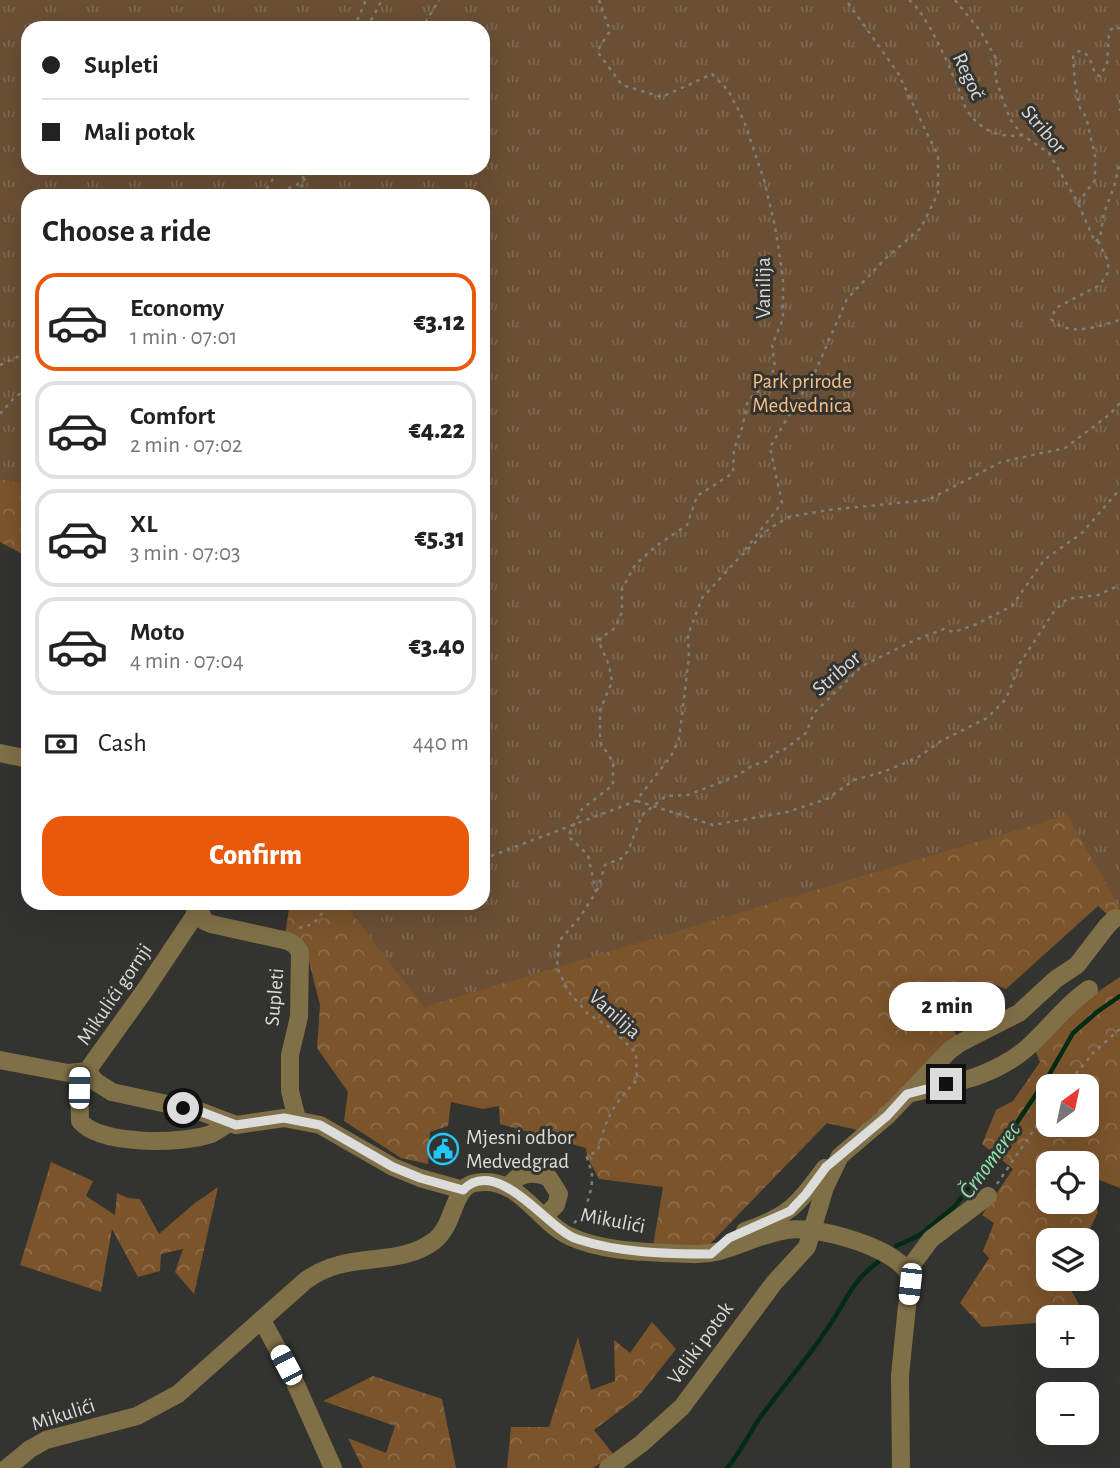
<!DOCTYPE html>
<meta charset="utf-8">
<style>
:root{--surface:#fff;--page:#f2f2f2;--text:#222;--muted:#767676;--line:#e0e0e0;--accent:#ea580c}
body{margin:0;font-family:"Alegreya Sans",sans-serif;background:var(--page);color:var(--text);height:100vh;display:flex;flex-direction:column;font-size:26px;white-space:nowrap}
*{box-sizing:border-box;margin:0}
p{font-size:23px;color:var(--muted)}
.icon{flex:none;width:38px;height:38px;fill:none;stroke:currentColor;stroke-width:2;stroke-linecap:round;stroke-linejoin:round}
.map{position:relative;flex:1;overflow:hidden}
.drawer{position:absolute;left:21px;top:189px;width:469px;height:721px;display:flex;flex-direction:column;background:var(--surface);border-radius:21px;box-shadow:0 7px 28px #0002}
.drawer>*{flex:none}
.banner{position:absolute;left:21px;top:21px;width:469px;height:154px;border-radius:21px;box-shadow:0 7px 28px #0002;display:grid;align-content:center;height:154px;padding:0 21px;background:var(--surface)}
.needle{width:46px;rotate:33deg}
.controls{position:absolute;left:1036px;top:1074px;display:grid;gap:14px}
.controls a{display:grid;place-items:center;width:63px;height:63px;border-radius:14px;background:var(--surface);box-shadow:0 7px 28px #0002;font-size:35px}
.end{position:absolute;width:32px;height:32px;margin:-16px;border:9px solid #dcdcda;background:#111;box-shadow:0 0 0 4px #111}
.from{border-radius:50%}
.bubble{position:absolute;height:49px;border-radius:21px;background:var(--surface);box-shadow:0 7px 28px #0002;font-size:23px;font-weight:800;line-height:49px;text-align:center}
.car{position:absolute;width:21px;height:42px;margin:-21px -10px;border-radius:9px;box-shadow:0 0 5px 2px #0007;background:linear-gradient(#fff 24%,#345 0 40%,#fff 0 76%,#345 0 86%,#fff 0)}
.banner b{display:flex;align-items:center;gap:24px;height:66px;font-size:26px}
.banner b+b{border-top:2px solid var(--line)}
.banner i{width:18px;height:18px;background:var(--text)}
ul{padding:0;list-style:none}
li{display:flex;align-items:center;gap:21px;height:98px;margin:0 14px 10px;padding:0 7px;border:4px solid var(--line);border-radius:21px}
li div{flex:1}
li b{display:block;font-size:26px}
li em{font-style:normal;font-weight:800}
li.on{border-color:var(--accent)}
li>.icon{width:63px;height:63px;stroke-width:1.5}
h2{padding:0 21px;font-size:32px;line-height:84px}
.pay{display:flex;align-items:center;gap:18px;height:77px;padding:0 21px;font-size:26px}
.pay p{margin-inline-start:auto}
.primary-button{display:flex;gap:14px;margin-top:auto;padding:14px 21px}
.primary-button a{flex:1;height:80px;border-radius:21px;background:var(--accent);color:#fff;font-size:28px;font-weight:800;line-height:80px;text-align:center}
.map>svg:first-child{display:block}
.forest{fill:url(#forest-crowns);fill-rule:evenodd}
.park{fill:url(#park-tufts);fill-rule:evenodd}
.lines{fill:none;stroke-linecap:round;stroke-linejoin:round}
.stream{stroke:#002b16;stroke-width:4.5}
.path{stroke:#7d7d7a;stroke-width:2.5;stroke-dasharray:3.5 5;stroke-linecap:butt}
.minor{stroke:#807047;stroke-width:18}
.route{stroke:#dcdcda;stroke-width:9}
.labels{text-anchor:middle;stroke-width:6;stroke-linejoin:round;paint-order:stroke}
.street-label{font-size:21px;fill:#dcdcda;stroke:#333430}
.park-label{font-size:21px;fill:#fdbf82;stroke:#333430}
.poi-label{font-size:21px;fill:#dcdcda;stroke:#333430;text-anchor:start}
.water-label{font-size:23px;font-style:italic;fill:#90e1b0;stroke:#333430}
</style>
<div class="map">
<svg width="1120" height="1468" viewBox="0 0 1120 1468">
<defs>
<pattern id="forest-crowns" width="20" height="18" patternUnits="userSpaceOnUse" patternTransform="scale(1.75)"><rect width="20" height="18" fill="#7b542c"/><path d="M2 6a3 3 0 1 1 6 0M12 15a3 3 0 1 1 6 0" fill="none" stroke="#8d6c4a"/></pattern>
<pattern id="park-tufts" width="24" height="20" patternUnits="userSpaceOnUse" patternTransform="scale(1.75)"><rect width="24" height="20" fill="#6a4f34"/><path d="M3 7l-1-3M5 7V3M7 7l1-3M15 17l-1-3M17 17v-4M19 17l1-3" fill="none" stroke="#7f6851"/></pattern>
</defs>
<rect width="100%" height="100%" fill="#333430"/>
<g class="forest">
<path d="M0,0h1120v926l-22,-20 -92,83 -14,-6 -41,42 7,13 -96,93 -35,-8 -120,124 -54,-1 10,-59 -64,-8 -12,-22 -1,-9 -86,-24 -1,-18 -16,3 -32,-7 -3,24 -18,6 -2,32 -27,-6 -57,-37 4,-29 -31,-44 3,-43 -16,-63 -19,-8 5,-31h193v-707h-455v361l-28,-15zM28,28h455v140h-455z"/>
<path d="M1120,977v211l-33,-13v-11h-39v38h39v-20l11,30 -14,29h-36v38h30l13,8 -20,3 14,25 -17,3h-20v4l-66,5 -22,-24 29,-45 -6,-7 11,-28 -12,-8 31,-46 -31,-25 14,-34 17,-9 27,-39 -5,-12 43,-45zM1048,1087h39v38h-39z"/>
<path d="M51,1162l42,19 -7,15 29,19 2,-22 11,5 12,1 19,35 36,-31 23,-16 -24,107 -19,-22 8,-23 -22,5 -1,17 -22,6 -26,-48 -11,63 -81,-27z"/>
<path d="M652,1322l24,27 -37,47 -45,34 20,25 -21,13h-86l4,-41h38l29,-90 13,53 24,-9 -1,-41 16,13z"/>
<path d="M373,1376l69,23 14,69h-93l-15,-30 38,15 9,-27 -72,-25z"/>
</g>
<path class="park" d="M0,0h1120v908l-53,-93 -643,192 -80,-104h139v-707h-455v289l-28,-6zM28,28h455v140h-455z"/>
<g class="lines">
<g class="stream">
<path d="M896,1246l24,-11 35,-29 61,-82 33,-49 24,-42 24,-21 23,-16"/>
<path d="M727,1468c12,-14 20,-30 30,-46 23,-33 50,-62 72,-96 18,-26 22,-44 49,-64"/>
</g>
<g class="path">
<path d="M909,0c17,12 42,69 50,90 3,6 4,14 8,20 13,21 32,28 55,25"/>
<path d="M955,0l26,32 16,28 -2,17 15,42 12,16 27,18 29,50 17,39 5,-4 4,-25 10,-26 6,-25"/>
<path d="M354,28l12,-28"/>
<path d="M367,28l15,-28"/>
<path d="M419,28l6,-5 14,-23"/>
<path d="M1120,100v11"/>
<path d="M262,196l18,-28"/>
<path d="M284,196l5,-8 12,-5 16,-15"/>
<path d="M300,196l5,-28"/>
<path d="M1078,203l17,-23v-24l-9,-39 -6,-9 -5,-25 -2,-26 6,-6c12,2 12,14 17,24l4,1 7,-12 2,-31 2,-4 9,-1"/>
<path d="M1098,241l9,18 2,12 -9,14 -44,23 -5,11c18,19 47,7 69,1"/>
<path d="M0,365l28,-13"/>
<path d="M0,414l14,-16 14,-10"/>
<path d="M745,550l37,-47 -12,-56 45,-75 32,-73 39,-41 35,-30 17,-35v-37l-40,-83 -52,-73"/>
<path d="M637,801l76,24 74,-13 40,-13 27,-19 29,-8 34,-14 24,-17 46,-23 19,-19 14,-36 35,-53 12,-11 31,-4 22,-10"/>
<path d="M483,859l153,-58 35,-45 8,-17 10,-82 -1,-22 14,-37 34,-37 34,-33 19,-11 39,-7 100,-10 73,-38 64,-14 44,-33 11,-12"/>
<path d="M597,891l8,-26 17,-7 6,-7 14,-36 24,-19 22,-1 49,-19 16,-11 16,-4 5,-9h7l25,-19 8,-20 48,-47 53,-26 29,-11 10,3 23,-8 35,-18 32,-46 38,-27 38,-44"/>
<path d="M352,903l7,3"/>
<path d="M329,907l17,-4"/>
<path d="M299,928l14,-4 18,-21"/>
<path d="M1065,1087l29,-35 26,-23"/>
<path d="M997,1184l51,-75"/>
<path d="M574,1223c12,-10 19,-34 18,-49 -1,-6 -4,-11 -5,-17l11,-7c9,-34 14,-44 39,-70l-1,-27 -25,-25 -23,-14 -20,-23 -11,-24 2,-26 21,-24 16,-25 -8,-37 -20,-19 14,-27 31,-24v-23l-13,-20v-32l12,-28 -3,-17 -11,-25 17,-12 7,-16v-23l13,-24 21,-19 31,-21 10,-29 36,-23 1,-24 8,-21 6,-28 18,-15 9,-18 -3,-22 11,-26v-41l-8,-52 -11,-46 -20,-59 -16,-31 -16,-16 -50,23 -40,-12 -25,-34 13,-20 -11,-31"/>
</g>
<g class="minor">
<path d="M0,753l28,6"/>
<path d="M199,908l5,13 7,3 77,17 7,4 5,7 -1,65 -9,38v36l7,28"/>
<path d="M0,1060l68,13 19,-2 58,-81 48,-72 7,-15"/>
<path d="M87,1071l9,11 16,10 87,19 37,14 48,-7 36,7 73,42 27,11 43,12"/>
<path d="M79,1073l1,48c20,25 102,23 131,13 6,-3 12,-7 18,-11"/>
<path d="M907,1094c43,-10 85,-16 120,-46 22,-19 37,-42 62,-59"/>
<path d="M508,1188c9,-16 26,-17 41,-10l10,16 -3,11 -11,11"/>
<path d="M745,1231c45,-15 53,-27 80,-63"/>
<path d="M908,1270l23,-31 57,-43"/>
<path d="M262,1320l31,58 40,90"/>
<path d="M7,1468l23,-19 16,-9 91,-24 41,-22 127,-113c42,-32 92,-12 129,-40 22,-17 18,-54 41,-58 43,-9 62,38 94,53 36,17 82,16 121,18 38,2 61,-19 97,-24 29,-5 113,18 123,47l-10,98 1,93"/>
<path d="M608,1468l33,-24 41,-37 92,-124 33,-36 18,-60 15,-31 47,-40 62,-65 11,-8 59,-30 37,-34 21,-14 30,-39 8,-8"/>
</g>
</g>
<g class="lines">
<path class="route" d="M183,1108l16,3 37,14 48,-7 36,7 73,42 27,11 43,12c35,-36 85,40 114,49 42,14 91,15 134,15l18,-16 61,-27 16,-17 20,-27 61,-51 20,-22 39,-10"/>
</g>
<defs>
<g id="civic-ring" transform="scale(1.575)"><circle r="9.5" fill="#333430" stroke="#1ec9fd" stroke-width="1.5"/><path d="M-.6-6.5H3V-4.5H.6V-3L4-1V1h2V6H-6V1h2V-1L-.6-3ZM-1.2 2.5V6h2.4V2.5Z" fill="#1ec9fd"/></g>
</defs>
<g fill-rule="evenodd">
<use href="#civic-ring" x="443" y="1149"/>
</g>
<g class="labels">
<g class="street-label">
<text transform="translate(969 76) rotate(65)" y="7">Regoč</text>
<text transform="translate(1044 129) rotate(49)" y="7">Stribor</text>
<text transform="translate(763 288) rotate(-90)" y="7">Vanilija</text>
<text transform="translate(836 673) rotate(-41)" y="7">Stribor</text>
<text transform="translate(114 994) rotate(-56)" y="7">Mikulići gornji</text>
<text transform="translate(274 997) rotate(-85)" y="7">Supleti</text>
<text transform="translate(615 1014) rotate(42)" y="7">Vanilija</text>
<text transform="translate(613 1220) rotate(11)" y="7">Mikulići</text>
<text transform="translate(700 1343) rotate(-54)" y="7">Veliki potok</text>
<text transform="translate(63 1414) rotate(-18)" y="7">Mikulići</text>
</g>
<g class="park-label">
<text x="802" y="388">Park prirode<tspan x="802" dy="24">Medvednica</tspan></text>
</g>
<g class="poi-label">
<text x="466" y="1144">Mjesni odbor<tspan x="466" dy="24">Medvedgrad</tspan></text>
</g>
<g class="water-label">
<text transform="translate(989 1160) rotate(-54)" y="8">Črnomerec</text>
</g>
</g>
</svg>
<div class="controls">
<a><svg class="needle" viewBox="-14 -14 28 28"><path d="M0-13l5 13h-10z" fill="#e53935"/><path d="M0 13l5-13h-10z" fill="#767676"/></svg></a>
<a><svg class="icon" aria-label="locate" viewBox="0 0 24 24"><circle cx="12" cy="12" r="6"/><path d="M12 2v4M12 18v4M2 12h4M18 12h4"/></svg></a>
<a><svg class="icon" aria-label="layers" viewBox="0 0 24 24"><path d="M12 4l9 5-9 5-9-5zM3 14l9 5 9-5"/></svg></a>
<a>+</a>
<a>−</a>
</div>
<i class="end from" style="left:183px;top:1108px"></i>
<i class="end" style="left:946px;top:1084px"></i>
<div class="bubble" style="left:889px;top:982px;width:116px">2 min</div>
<i class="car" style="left:79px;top:1088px;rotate:1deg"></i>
<i class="car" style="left:910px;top:1284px;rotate:186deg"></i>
<i class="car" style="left:286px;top:1365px;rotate:332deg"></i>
<div class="banner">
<b><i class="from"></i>Supleti</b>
<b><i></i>Mali potok</b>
</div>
<section class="drawer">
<h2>Choose a ride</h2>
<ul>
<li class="on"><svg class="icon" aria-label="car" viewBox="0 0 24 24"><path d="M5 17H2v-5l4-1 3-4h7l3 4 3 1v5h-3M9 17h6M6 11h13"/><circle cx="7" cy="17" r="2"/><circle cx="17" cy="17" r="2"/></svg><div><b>Economy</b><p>1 min · 07:01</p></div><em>€3.12</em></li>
<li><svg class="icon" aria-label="car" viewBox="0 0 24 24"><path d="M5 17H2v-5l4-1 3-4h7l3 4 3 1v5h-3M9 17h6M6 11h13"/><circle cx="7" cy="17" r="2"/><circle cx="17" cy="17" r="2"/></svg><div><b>Comfort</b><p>2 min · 07:02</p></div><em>€4.22</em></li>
<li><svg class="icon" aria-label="car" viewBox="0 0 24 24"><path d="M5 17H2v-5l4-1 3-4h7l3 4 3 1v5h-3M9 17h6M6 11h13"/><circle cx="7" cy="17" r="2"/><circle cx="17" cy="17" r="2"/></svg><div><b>XL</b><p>3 min · 07:03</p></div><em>€5.31</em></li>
<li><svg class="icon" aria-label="car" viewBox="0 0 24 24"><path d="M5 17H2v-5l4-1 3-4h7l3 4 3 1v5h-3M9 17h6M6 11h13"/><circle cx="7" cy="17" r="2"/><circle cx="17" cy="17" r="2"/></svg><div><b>Moto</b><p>4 min · 07:04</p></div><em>€3.40</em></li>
</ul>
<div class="pay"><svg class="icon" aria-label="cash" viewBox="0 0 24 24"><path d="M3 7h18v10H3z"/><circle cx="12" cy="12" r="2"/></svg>Cash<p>440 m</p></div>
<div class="primary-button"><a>Confirm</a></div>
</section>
</div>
